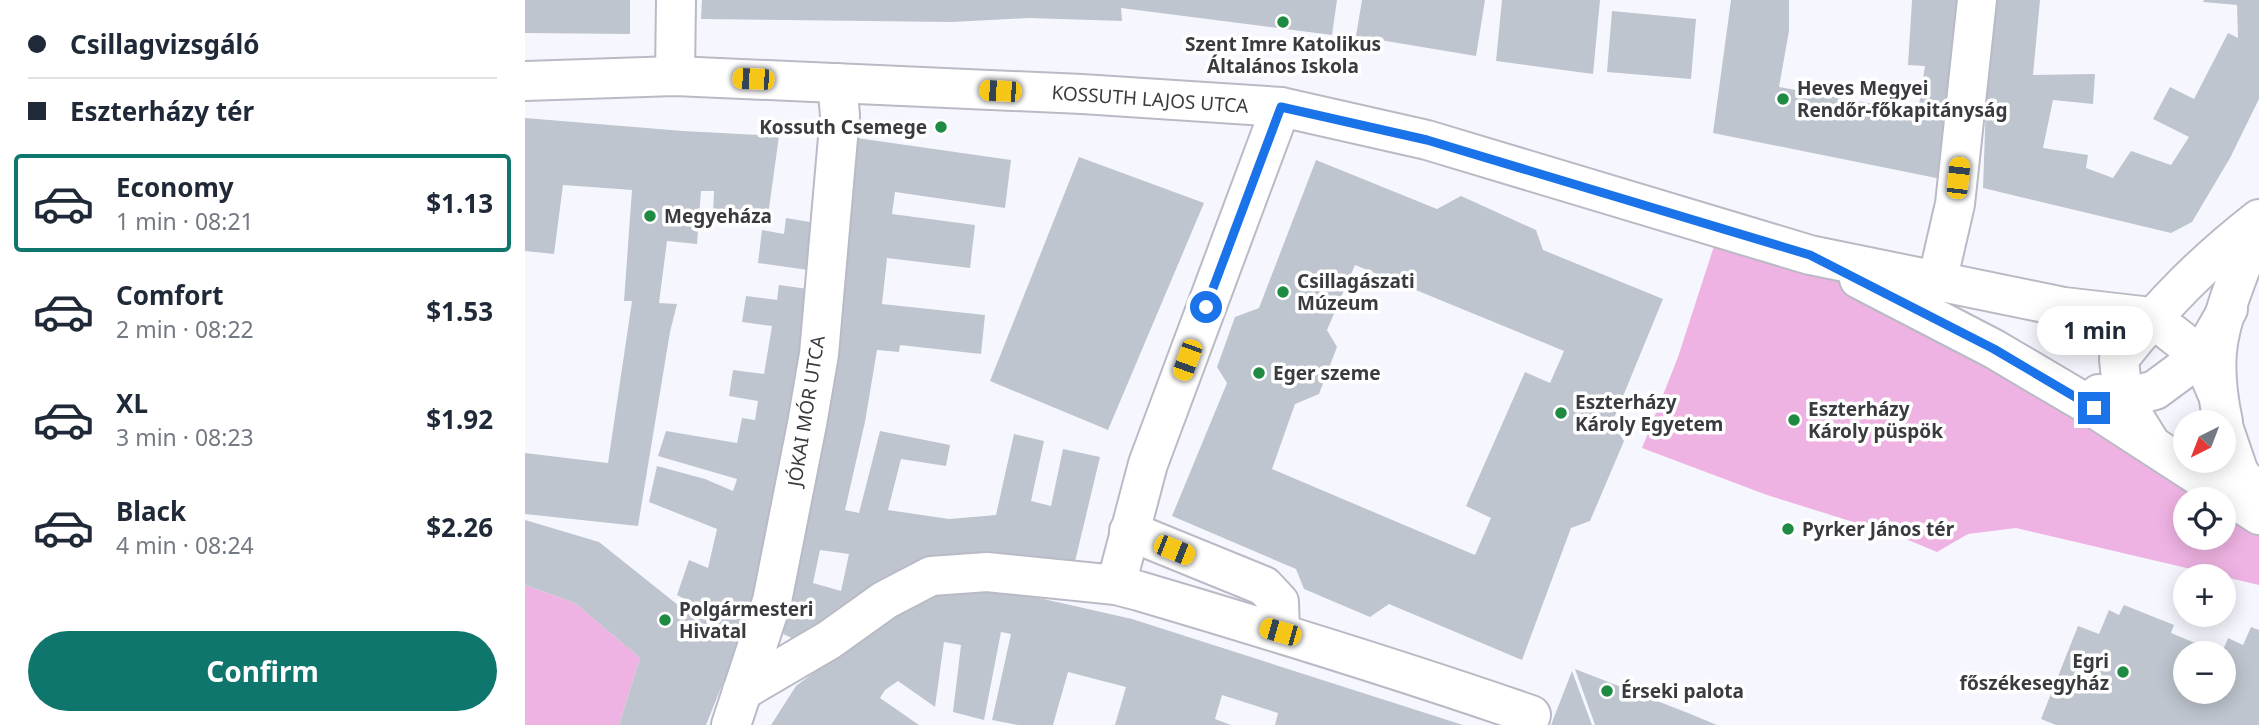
<!DOCTYPE html>
<meta charset="utf-8">
<style>
:root{--surface:#fff;--page:#f6f6f7;--text:#1f2937;--muted:#747a83;--line:#e0e1e3;--accent:#0f766e}
body{margin:0;font-family:"Noto Sans",sans-serif;background:var(--page);color:var(--text);height:100vh;display:flex;flex-direction:column;font-size:26px;white-space:nowrap}
*{box-sizing:border-box;margin:0}
p{font-size:23px;color:var(--muted)}
.icon{flex:none;width:38px;height:38px;fill:none;stroke:currentColor;stroke-width:2;stroke-linecap:round;stroke-linejoin:round}
.map{position:relative;flex:1;overflow:hidden}
.side{display:flex;flex-direction:column;background:var(--surface);width:525px}
.side>*{flex:none}
.guide{display:grid;align-content:center;height:154px;padding:0 28px;background:var(--surface)}
.needle{width:46px;rotate:222deg}
.fabs{position:absolute;left:1648px;top:410px;display:grid;gap:14px}
.fabs a{display:grid;place-items:center;width:63px;height:63px;border-radius:50%;background:var(--surface);box-shadow:0 4px 18px #0003;font-size:35px}
.end{position:absolute;width:32px;height:32px;margin:-16px;border:9px solid #1a73e8;background:#fff;box-shadow:0 0 0 4px #fff}
.from{border-radius:50%}
.bubble{position:absolute;height:49px;border-radius:24px;background:var(--surface);box-shadow:0 4px 18px #0003;font-size:23px;font-weight:700;line-height:49px;text-align:center}
.car{position:absolute;width:21px;height:42px;margin:-21px -10px;border-radius:9px;box-shadow:0 0 5px 2px #0007;background:linear-gradient(#f5c518 24%,#345 0 40%,#f5c518 0 76%,#345 0 86%,#f5c518 0)}
.guide b{display:flex;align-items:center;gap:24px;height:66px;font-size:26px}
.guide b+b{border-top:2px solid var(--line)}
.guide i{width:18px;height:18px;background:var(--text)}
ul{padding:0;list-style:none}
li{display:flex;align-items:center;gap:21px;height:98px;margin:0 14px 10px;padding:0 14px;border:4px solid transparent;border-radius:7px}
li div{flex:1}
li b{display:block;font-size:26px}
li em{font-style:normal;font-weight:700}
li.active{border-color:var(--accent)}
li>.icon{width:63px;height:63px;stroke-width:1.5}
.action{display:flex;gap:14px;margin-top:auto;padding:14px 28px}
.action a{flex:1;height:80px;border-radius:42px;background:var(--accent);color:#fff;font-size:28px;font-weight:700;line-height:80px;text-align:center}
main{display:flex;flex:1;min-height:0}
.map>svg:first-child{display:block}
.green{fill:#efb3e3;fill-rule:evenodd}
.building{fill:#bec5ce;fill-rule:evenodd}
.lines{fill:none;stroke-linecap:round;stroke-linejoin:round}
.minor-casing{stroke:#b9bac5;stroke-width:42}
.minor{stroke:#fff;stroke-width:38}
.route{stroke:#1a73e8;stroke-width:9}
.poi-dot{fill:#1f8b42;stroke:#fff;stroke-width:2.5}
.labels{text-anchor:middle;stroke-width:7;stroke-linejoin:round;paint-order:stroke}
.poi-label{font-size:19px;font-weight:bold;fill:#3a3b3f;stroke:#fff;text-anchor:start}
.street-label{font-size:19px;fill:#3a3b3f;stroke:#fff}
</style>
<main>
<section class="side">
<div class="guide">
<b><i class="from"></i>Csillagvizsgáló</b>
<b><i></i>Eszterházy tér</b>
</div>
<ul>
<li class="active"><svg class="icon" aria-label="car" viewBox="0 0 24 24"><path d="M5 17H2v-5l4-1 3-4h7l3 4 3 1v5h-3M9 17h6M6 11h13"/><circle cx="7" cy="17" r="2"/><circle cx="17" cy="17" r="2"/></svg><div><b>Economy</b><p>1 min · 08:21</p></div><em>$1.13</em></li>
<li><svg class="icon" aria-label="car" viewBox="0 0 24 24"><path d="M5 17H2v-5l4-1 3-4h7l3 4 3 1v5h-3M9 17h6M6 11h13"/><circle cx="7" cy="17" r="2"/><circle cx="17" cy="17" r="2"/></svg><div><b>Comfort</b><p>2 min · 08:22</p></div><em>$1.53</em></li>
<li><svg class="icon" aria-label="car" viewBox="0 0 24 24"><path d="M5 17H2v-5l4-1 3-4h7l3 4 3 1v5h-3M9 17h6M6 11h13"/><circle cx="7" cy="17" r="2"/><circle cx="17" cy="17" r="2"/></svg><div><b>XL</b><p>3 min · 08:23</p></div><em>$1.92</em></li>
<li><svg class="icon" aria-label="car" viewBox="0 0 24 24"><path d="M5 17H2v-5l4-1 3-4h7l3 4 3 1v5h-3M9 17h6M6 11h13"/><circle cx="7" cy="17" r="2"/><circle cx="17" cy="17" r="2"/></svg><div><b>Black</b><p>4 min · 08:24</p></div><em>$2.26</em></li>
</ul>
<div class="action"><a>Confirm</a></div>
</section>
<div class="map">
<svg width="1734" height="725" viewBox="0 0 1734 725">
<rect width="100%" height="100%" fill="#f6f7fe"/>
<g class="green">
<path d="M1190,243l95,12 449,260v70l-243,-57 -48,6 -31,18 -36,-15 -134,-42 -125,-47 36,-91zM1661,499h38v38h-38z"/>
<path d="M0,585l50,18 65,55 -21,67h-94z"/>
</g>
<g class="building">
<path d="M0,0h105v34l-105,-1z"/>
<path d="M177,0h635l-5,35 -211,-27 1,13 -93,-3 -77,4 -251,-3z"/>
<path d="M837,0h123l-9,56 -120,-20z"/>
<path d="M977,0h98l-7,74 -97,-13z"/>
<path d="M1206,0h58v31l-10,56 139,25 7,-46 -17,-1 4,-65h51l-12,181 -238,-48z"/>
<path d="M1469,0h46l-7,75 62,-1 -2,30 -40,-4 -10,48 45,7 -2,13 27,10 18,-27 40,14 18,-28 -36,-18 17,-32 24,12 34,-66 10,5 -1,-33 -34,-3 1,-2h55v99l-29,59 -38,64 -21,11 -188,-45 4,-113z"/>
<path d="M1087,11l84,8 -5,60 -84,-7z"/>
<path d="M0,118l158,13 96,5 -12,87 -54,-8 1,-24h-13l-4,53 -30,-3 -8,62 18,1 -7,28 -32,194 -113,-12v-61l83,10 24,-162h-8l8,-111 -69,-5 -9,69 -29,-3z"/>
<path d="M332,138l154,22 -6,48 -110,-16 -3,22 83,11 -5,43 -83,-10 -5,46 103,11 -4,39 -81,-9 -1,7 -22,-2 -12,72 -20,88 14,3 21,-82 70,14 -4,21 -45,-7 -13,51 61,9 47,-4 18,-81 30,7 -13,60 20,5 12,-57 37,8 -28,117 -86,-14 -183,83 -31,-14zM295,550l29,4 -8,37 -28,-8z"/>
<path d="M554,157l125,46 -96,227 -118,-49z"/>
<path d="M791,160l121,49 24,-13 75,34 7,20 120,49 -51,124 12,18 -34,80 -19,7 -49,132 -133,-56 -19,13 -66,-28 -8,-20 -124,-53 55,-133 -10,-16 18,-50 24,-9zM830,265l209,86 -14,32 -25,-11 -59,134 25,12 -16,37 -203,-86 23,-65 24,-10 18,-47 -10,-17z"/>
<path d="M261,218l36,6 -7,47 -57,-8 4,-33 22,4z"/>
<path d="M254,285l36,5 -23,162 -45,171 -41,102h-87l21,-67 -65,-55 -50,-18v-65l74,22 94,75 3,-12 -19,-10 12,-35 19,8 9,-39 -68,-27 8,-36 48,13 28,12 4,-12 -79,-23 8,-25 71,12 5,-25 13,2 3,-19 -29,-5 4,-26 31,4 8,-48 -30,-4 4,-26 31,4z"/>
<path d="M483,591l124,28 331,106h-188l3,-12 -56,-18 -7,24 16,6h-116l11,-38 -58,-15 -15,53h-35l-26,-5 19,-86 -10,-2 -17,88 -31,-8 8,-67 -17,-3 -9,65 -37,-26 -13,9 -5,8 39,27h-148l25,-39 116,-88 38,-5z"/>
<path d="M1599,605l50,20 -3,8 48,20h-33v38h38v-38h-2l6,-15 15,7 8,-18 8,3v95h-203l-15,-6 37,-93 21,8 10,-24 10,5z"/>
<path d="M1050,669l113,44 29,12h-122z"/>
<path d="M1047,671l20,54h-41z"/>
</g>
<g class="lines">
<g class="minor-casing">
<g id="minor">
<path d="M150,76l1,-76"/>
<path d="M0,81l150,-5 407,18 199,13 146,33 383,115 254,52 87,10 50,39 16,37"/>
<path d="M1334,279l135,70 100,59 165,107"/>
<path d="M1412,282l18,-78 22,-204"/>
<path d="M1574,394l24,5 32,-9 46,-34 27,-47"/>
<path d="M1698,422c-5,-23 -8,-47 -6,-71 4,-40 28,-92 42,-130"/>
<path d="M1699,429l15,44 20,24"/>
<path d="M1624,441l-26,-42 -4,-40c44,-56 84,-96 140,-140"/>
<path d="M604,531l135,55 15,16 1,30"/>
<path d="M591,585l32,-121 133,-357"/>
<path d="M217,691l87,-51 56,-40 46,-24 56,-4 129,13 23,6c132,39 262,79 392,124l-4,10"/>
<path d="M206,725l41,-124 35,-177 12,-70 21,-239 -3,-32"/>
</g>
</g>
<use href="#minor" class="minor"/>
</g>
<g class="lines">
<path class="route" d="M681,307l75,-200 146,33 383,115 184,94 100,59"/>
</g>
<g class="poi-dot">
<circle cx="758" cy="22" r="7"/>
<circle cx="1258" cy="99" r="7"/>
<circle cx="416" cy="127" r="7"/>
<circle cx="125" cy="216" r="7"/>
<circle cx="758" cy="292" r="7"/>
<circle cx="734" cy="373" r="7"/>
<circle cx="1036" cy="413" r="7"/>
<circle cx="1269" cy="420" r="7"/>
<circle cx="1263" cy="529" r="7"/>
<circle cx="140" cy="620" r="7"/>
<circle cx="1598" cy="672" r="7"/>
<circle cx="1082" cy="691" r="7"/>
</g>
<g class="labels">
<g class="poi-label">
<text x="758" y="51" text-anchor="middle">Szent Imre Katolikus<tspan x="758" dy="22">Általános Iskola</tspan></text>
<text x="1272" y="95">Heves Megyei<tspan x="1272" dy="22">Rendőr-főkapitányság</tspan></text>
<text x="402" y="134" text-anchor="end">Kossuth Csemege</text>
<text x="139" y="223">Megyeháza</text>
<text x="772" y="288">Csillagászati<tspan x="772" dy="22">Múzeum</tspan></text>
<text x="748" y="380">Eger szeme</text>
<text x="1050" y="409">Eszterházy<tspan x="1050" dy="22">Károly Egyetem</tspan></text>
<text x="1283" y="416">Eszterházy<tspan x="1283" dy="22">Károly püspök</tspan></text>
<text x="1277" y="536">Pyrker János tér</text>
<text x="154" y="616">Polgármesteri<tspan x="154" dy="22">Hivatal</tspan></text>
<text x="1584" y="668" text-anchor="end">Egri<tspan x="1584" dy="22">főszékesegyház</tspan></text>
<text x="1096" y="698">Érseki palota</text>
</g>
<g class="street-label">
<text transform="translate(625 99) rotate(4)" y="7">KOSSUTH LAJOS UTCA</text>
<text transform="translate(281 411) rotate(-81)" y="7">JÓKAI MÓR UTCA</text>
</g>
</g>
</svg>
<div class="fabs">
<a><svg class="needle" viewBox="-14 -14 28 28"><path d="M0-13l5 13h-10z" fill="#e53935"/><path d="M0 13l5-13h-10z" fill="#747a83"/></svg></a>
<a><svg class="icon" aria-label="locate" viewBox="0 0 24 24"><circle cx="12" cy="12" r="6"/><path d="M12 2v4M12 18v4M2 12h4M18 12h4"/></svg></a>
<a>+</a>
<a>−</a>
</div>
<i class="end from" style="left:681px;top:307px"></i>
<i class="end" style="left:1569px;top:408px"></i>
<div class="bubble" style="left:1512px;top:306px;width:116px">1 min</div>
<i class="car" style="left:228px;top:79px;rotate:272deg"></i>
<i class="car" style="left:475px;top:91px;rotate:273deg"></i>
<i class="car" style="left:1433px;top:178px;rotate:6deg"></i>
<i class="car" style="left:662px;top:360px;rotate:200deg"></i>
<i class="car" style="left:649px;top:550px;rotate:112deg"></i>
<i class="car" style="left:755px;top:632px;rotate:286deg"></i>
</div>
</main>
